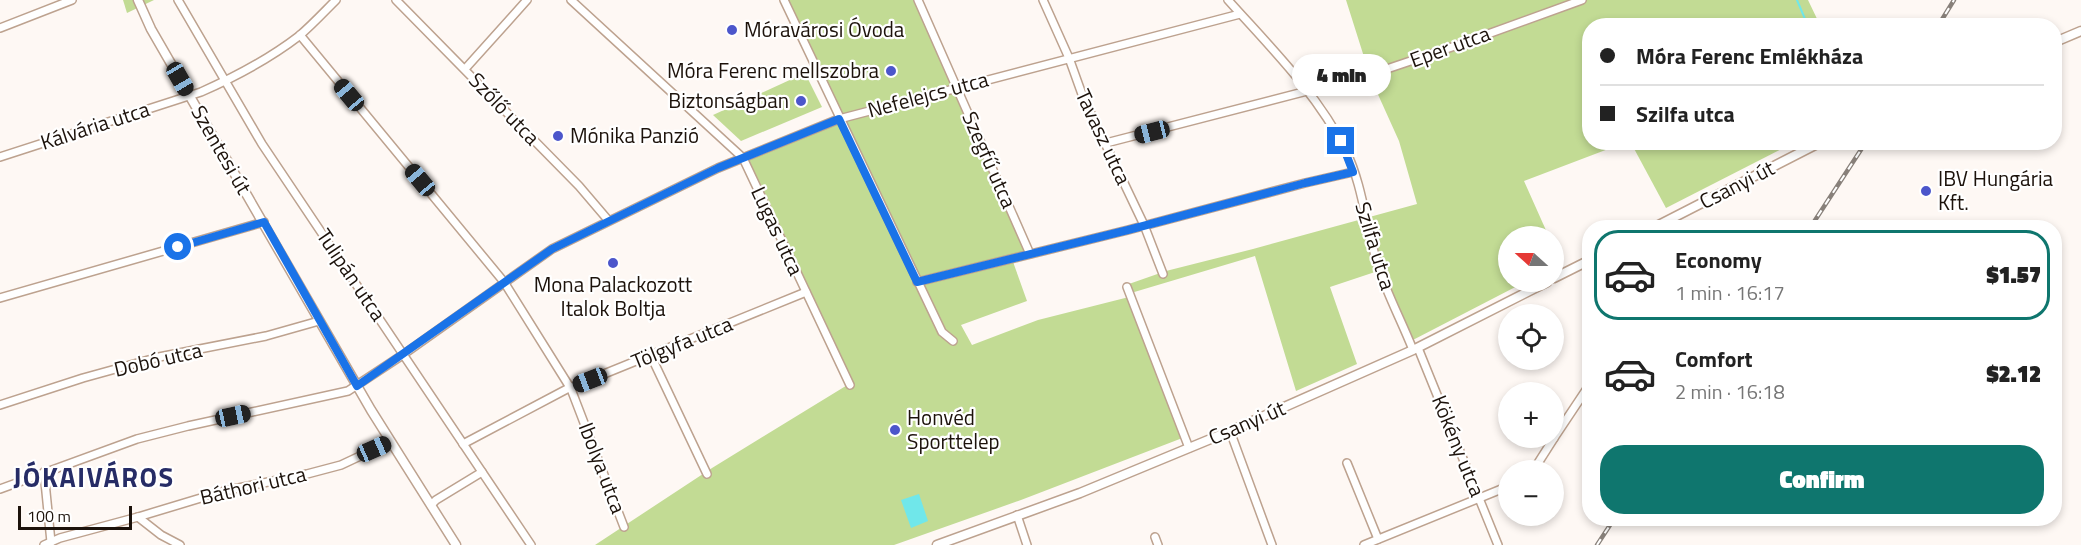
<!DOCTYPE html>
<meta charset="utf-8">
<style>
:root{--surface:#fff;--page:#f2f2f2;--text:#222;--muted:#767676;--line:#e0e0e0;--accent:#0f766e}
body{margin:0;font-family:"Titillium Web",sans-serif;background:var(--page);color:var(--text);height:100vh;display:flex;flex-direction:column;font-size:22px;white-space:nowrap}
*{box-sizing:border-box;margin:0}
p{font-size:20px;color:var(--muted)}
.icon{flex:none;width:33px;height:33px;fill:none;stroke:currentColor;stroke-width:2;stroke-linecap:round;stroke-linejoin:round}
.map{position:relative;flex:1;overflow:hidden}
.drawer{position:absolute;left:1582px;top:220px;width:480px;height:306px;display:flex;flex-direction:column;background:var(--surface);border-radius:24px;box-shadow:0 3px 9px #0003}
.drawer>*{flex:none}
.hud{position:absolute;left:1582px;top:18px;width:480px;height:132px;border-radius:24px;box-shadow:0 3px 9px #0003;display:grid;align-content:center;height:132px;padding:0 18px;background:var(--surface)}
.needle{width:39px;rotate:291deg}
.fabs{position:absolute;left:1498px;top:226px;display:grid;gap:12px}
.fabs a{display:grid;place-items:center;width:66px;height:66px;border-radius:50%;background:var(--surface);box-shadow:0 3px 9px #0003;font-size:30px}
.scale{position:absolute;left:18px;bottom:15px;width:114px;box-sizing:border-box;padding-left:6px;border:3px solid #1c120b;border-top:0;font-size:16px;line-height:21px;white-space:nowrap;color:#1c120b;-webkit-text-stroke:4px #fff;paint-order:stroke}
.end{position:absolute;width:27px;height:27px;margin:-14px;border:8px solid #1a73e8;background:#fff;box-shadow:0 0 0 3px #fff}
.from{border-radius:50%}
.bubble{position:absolute;height:42px;border-radius:21px;background:var(--surface);box-shadow:0 3px 9px #0003;font-size:20px;font-weight:800;line-height:42px;text-align:center}
.car{position:absolute;width:18px;height:36px;margin:-18px -9px;border-radius:8px;box-shadow:0 0 4px 2px #0007;background:linear-gradient(#222 24%,#8ab4d8 0 40%,#222 0 76%,#8ab4d8 0 86%,#222 0)}
.hud b{display:flex;align-items:center;gap:21px;height:57px;font-size:22px}
.hud b+b{border-top:2px solid var(--line)}
.hud i{width:15px;height:15px;background:var(--text)}
ul{padding:10px 0 0;list-style:none}
li{display:flex;align-items:center;gap:18px;height:90px;margin:0 12px 9px;padding:0 6px;border:3px solid transparent;border-radius:24px}
li div{flex:1}
li b{display:block;font-size:22px}
li em{font-style:normal;font-weight:800}
li.active{border-color:var(--accent)}
li>.icon{width:54px;height:54px;stroke-width:1.5}
.cta{display:flex;gap:12px;margin-top:auto;padding:12px 18px}
.cta a{flex:1;height:69px;border-radius:24px;background:var(--accent);color:#fff;font-size:24px;font-weight:800;line-height:69px;text-align:center}
.map>svg:first-child{display:block}
.green{fill:#c2db94}
.water{fill:#70e7ea}
.lines{fill:none;stroke-linecap:round;stroke-linejoin:round}
.stream{stroke:#70e7ea;stroke-width:2}
.minor-casing{stroke:#bda28f;stroke-width:10}
.tertiary-casing{stroke:#bda28f;stroke-width:11}
.minor{stroke:#fff;stroke-width:7}
.tertiary{stroke:#fff;stroke-width:8}
.rail-casing{stroke:#88807a;stroke-width:4.5}
.rail{stroke:#fff;stroke-width:2;stroke-dasharray:7;stroke-linecap:butt}
.route{stroke:#1a73e8;stroke-width:8}
.poi-dot{fill:#4c56cb;stroke:#fff;stroke-width:2}
.labels{text-anchor:middle;stroke-width:4.5;stroke-linejoin:round;paint-order:stroke}
.poi-label{font-size:21px;fill:#1c120b;stroke:#fff;text-anchor:start}
.street-label{font-size:21px;fill:#1c120b;stroke:#fff}
.district-label{font-size:27px;font-weight:bold;letter-spacing:1.5px;fill:#262c66;stroke:#fff}
</style>
<div class="map">
<svg width="2081" height="545" viewBox="0 0 2081 545">
<rect width="100%" height="100%" fill="#fef8f4"/>
<g class="green">
<path d="M123,0h31l-27,13z"/>
<path d="M784,0h133l113,254 -18,5 15,42 -66,24 11,20 66,-25 91,-23 56,140 -164,63 -127,45h-299l117,-77 137,-84 -106,-226 96,-39z"/>
<path d="M1346,0h462l12,25 -230,1v116l34,1 -100,38 25,56h-40v45h16l-116,60 -31,-71 -48,16 27,77 -61,27 -41,-135 -124,37 -5,-8 40,-14 87,-22 164,-45 -18,-63 -28,-62z"/>
<path d="M805,73l17,34 -81,34 -28,-26z"/>
<path d="M1631,143h162l-127,65z"/>
</g>
<path class="water" d="M919,494l9,27 -17,7 -10,-28z"/>
<g class="lines">
<path class="stream" d="M1797,0l11,26"/>
<g class="minor-casing">
<g id="minor">
<path d="M178,0l84,144 269,401"/>
<path d="M396,0l183,186 29,34"/>
<path d="M571,0l172,158 107,227"/>
<path d="M784,0l158,332 11,9"/>
<path d="M918,0l112,254"/>
<path d="M1043,0l26,58 14,39 61,128 19,49"/>
<path d="M1228,0c43,48 89,93 118,151 17,35 20,77 32,115 9,28 24,56 35,84"/>
<path d="M0,28l72,-28"/>
<path d="M300,35l204,247 67,107 53,138"/>
<path d="M465,69l62,-69"/>
<path d="M1106,143l263,-68 83,-28 130,-47"/>
<path d="M0,157l201,-65c34,-15 68,-33 98,-56 13,-11 25,-24 37,-36"/>
<path d="M917,282l211,-52 177,-47 48,-11"/>
<path d="M1127,287l62,161"/>
<path d="M0,298l264,-76"/>
<path d="M1418,348l80,197"/>
<path d="M651,356l56,118"/>
<path d="M0,405l83,-27 76,-21 107,-21 53,-15"/>
<path d="M1230,431l42,114"/>
<path d="M1554,438l36,-54"/>
<path d="M463,444l104,-55 239,-97"/>
<path d="M1347,463l31,76"/>
<path d="M1533,471l21,-33"/>
<path d="M44,472l7,70"/>
<path d="M0,489l137,-50 51,-13 160,-35 56,-37 148,-105 166,-81 121,-49 401,-105"/>
<path d="M431,505l5,-5 46,-28"/>
<path d="M1017,515l10,30"/>
<path d="M138,517l23,18 19,10"/>
<path d="M1155,537l3,8"/>
<path d="M44,545l16,-7 78,-21 86,-26 83,-17 34,-9 49,-23"/>
<path d="M1364,545l145,-59"/>
</g>
</g>
<g class="tertiary-casing">
<g id="tertiary">
<path d="M138,0l13,29 220,381 85,135"/>
<path d="M2055,42l26,-11"/>
<path d="M1653,228l168,-86"/>
<path d="M1554,278l36,-18"/>
<path d="M937,545l143,-52 150,-62 183,-81 134,-68"/>
</g>
</g>
<use href="#minor" class="minor"/>
<use href="#tertiary" class="tertiary"/>
<g class="rail-casing">
<g id="rail">
<path d="M1938,26l16,-26"/>
<path d="M1810,228l56,-86"/>
<path d="M1597,545l17,-26"/>
</g>
</g>
<use href="#rail" class="rail"/>
</g>
<g class="lines">
<path class="route" d="M178,247l86,-25 93,164 195,-137 166,-81 121,-49 78,163 211,-52 177,-47 48,-11 -12,-31"/>
</g>
<g class="poi-dot">
<circle cx="732" cy="30" r="6"/>
<circle cx="891" cy="71" r="6"/>
<circle cx="801" cy="101" r="6"/>
<circle cx="558" cy="136" r="6"/>
<circle cx="1926" cy="191" r="6"/>
<circle cx="613" cy="263" r="6"/>
<circle cx="895" cy="430" r="6"/>
</g>
<g class="labels">
<g class="poi-label">
<text x="744" y="37">Móravárosi Óvoda</text>
<text x="879" y="78" text-anchor="end">Móra Ferenc mellszobra</text>
<text x="789" y="108" text-anchor="end">Biztonságban</text>
<text x="570" y="143">Mónika Panzió</text>
<text x="1938" y="186">IBV Hungária<tspan x="1938" dy="24">Kft.</tspan></text>
<text x="613" y="292" text-anchor="middle">Mona Palackozott<tspan x="613" dy="24">Italok Boltja</tspan></text>
<text x="907" y="425">Honvéd<tspan x="907" dy="24">Sporttelep</tspan></text>
</g>
<g class="street-label">
<text transform="translate(1450 47) rotate(-20)" y="7">Eper utca</text>
<text transform="translate(928 95) rotate(-15)" y="7">Nefelejcs utca</text>
<text transform="translate(504 109) rotate(46)" y="7">Szőlő utca</text>
<text transform="translate(95 126) rotate(-18)" y="7">Kálvária utca</text>
<text transform="translate(1103 137) rotate(65)" y="7">Tavasz utca</text>
<text transform="translate(221 150) rotate(60)" y="7">Szentesi út</text>
<text transform="translate(989 160) rotate(66)" y="7">Szegfű utca</text>
<text transform="translate(1737 185) rotate(-27)" y="7">Csanyi út</text>
<text transform="translate(777 231) rotate(65)" y="7">Lugas utca</text>
<text transform="translate(1375 246) rotate(73)" y="7">Szilfa utca</text>
<text transform="translate(351 275) rotate(56)" y="7">Tulipán utca</text>
<text transform="translate(682 343) rotate(-22)" y="7">Tölgyfa utca</text>
<text transform="translate(158 360) rotate(-13)" y="7">Dobó utca</text>
<text transform="translate(1247 423) rotate(-23)" y="7">Csanyi út</text>
<text transform="translate(1458 446) rotate(68)" y="7">Kökény utca</text>
<text transform="translate(602 468) rotate(69)" y="7">Ibolya utca</text>
<text transform="translate(253 486) rotate(-13)" y="7">Báthori utca</text>
</g>
<g class="district-label">
<text x="94" y="487">JÓKAIVÁROS</text>
</g>
</g>
</svg>
<div class="fabs">
<a><svg class="needle" viewBox="-14 -14 28 28"><path d="M0-13l5 13h-10z" fill="#e53935"/><path d="M0 13l5-13h-10z" fill="#767676"/></svg></a>
<a><svg class="icon" aria-label="locate" viewBox="0 0 24 24"><circle cx="12" cy="12" r="6"/><path d="M12 2v4M12 18v4M2 12h4M18 12h4"/></svg></a>
<a>+</a>
<a>−</a>
</div>
<div class="scale">100 m</div>
<i class="end from" style="left:178px;top:247px"></i>
<i class="end" style="left:1341px;top:141px"></i>
<div class="bubble" style="left:1292px;top:54px;width:99px">4 min</div>
<i class="car" style="left:180px;top:79px;rotate:150deg"></i>
<i class="car" style="left:349px;top:95px;rotate:320deg"></i>
<i class="car" style="left:1152px;top:132px;rotate:256deg"></i>
<i class="car" style="left:420px;top:180px;rotate:320deg"></i>
<i class="car" style="left:590px;top:380px;rotate:249deg"></i>
<i class="car" style="left:233px;top:416px;rotate:78deg"></i>
<i class="car" style="left:374px;top:449px;rotate:66deg"></i>
<div class="hud">
<b><i class="from"></i>Móra Ferenc Emlékháza</b>
<b><i></i>Szilfa utca</b>
</div>
<section class="drawer">
<ul>
<li class="active"><svg class="icon" aria-label="car" viewBox="0 0 24 24"><path d="M5 17H2v-5l4-1 3-4h7l3 4 3 1v5h-3M9 17h6M6 11h13"/><circle cx="7" cy="17" r="2"/><circle cx="17" cy="17" r="2"/></svg><div><b>Economy</b><p>1 min · 16:17</p></div><em>$1.57</em></li>
<li><svg class="icon" aria-label="car" viewBox="0 0 24 24"><path d="M5 17H2v-5l4-1 3-4h7l3 4 3 1v5h-3M9 17h6M6 11h13"/><circle cx="7" cy="17" r="2"/><circle cx="17" cy="17" r="2"/></svg><div><b>Comfort</b><p>2 min · 16:18</p></div><em>$2.12</em></li>
</ul>
<div class="cta"><a>Confirm</a></div>
</section>
</div>
